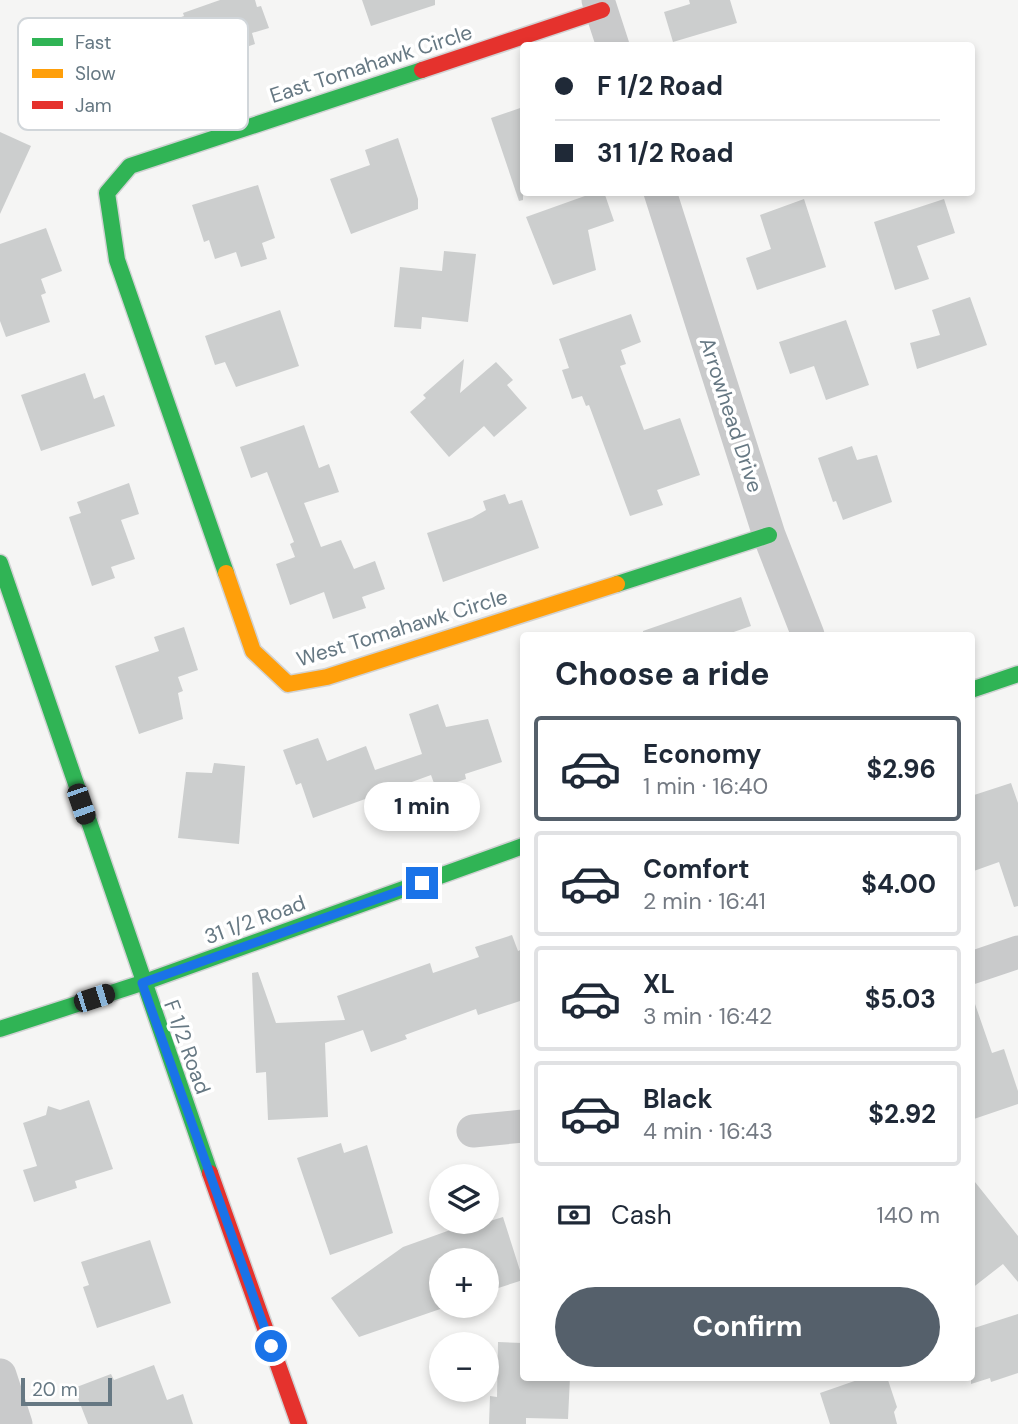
<!DOCTYPE html>
<meta charset="utf-8">
<style>
:root{--surface:#fff;--page:#f2f2f3;--text:#1f2937;--muted:#747a83;--line:#e0e1e3;--accent:#55606b}
body{margin:0;font-family:"DM Sans",sans-serif;background:var(--page);color:var(--text);height:100vh;display:flex;flex-direction:column;font-size:26px;white-space:nowrap}
*{box-sizing:border-box;margin:0}
p{font-size:23px;color:var(--muted)}
.icon{flex:none;width:38px;height:38px;fill:none;stroke:currentColor;stroke-width:2;stroke-linecap:round;stroke-linejoin:round}
.map{position:relative;flex:1;overflow:hidden}
.details{position:absolute;left:520px;top:632px;width:455px;height:749px;display:flex;flex-direction:column;background:var(--surface);border-radius:7px;box-shadow:0 4px 10px #0003}
.details>*{flex:none}
.top-card{position:absolute;left:520px;top:42px;width:455px;height:154px;border-radius:7px;box-shadow:0 4px 10px #0003;display:grid;align-content:center;height:154px;padding:0 35px;background:var(--surface)}
.tools{position:absolute;left:429px;top:1164px;display:grid;gap:14px}
.tools a{display:grid;place-items:center;width:70px;height:70px;border-radius:50%;background:var(--surface);box-shadow:0 4px 10px #0003;font-size:35px}
.scale{position:absolute;left:21px;bottom:18px;width:91px;box-sizing:border-box;padding-left:7px;border:4px solid #667883;border-top:0;font-size:19px;line-height:24px;white-space:nowrap;color:#667883;-webkit-text-stroke:5px #fff;paint-order:stroke}
.end{position:absolute;width:32px;height:32px;margin:-16px;border:9px solid #1a73e8;background:#fff;box-shadow:0 0 0 4px #fff}
.from{border-radius:50%}
.bubble{position:absolute;height:49px;border-radius:24px;background:var(--surface);box-shadow:0 4px 10px #0003;font-size:23px;font-weight:700;line-height:49px;text-align:center}
.car{position:absolute;width:21px;height:42px;margin:-21px -10px;border-radius:9px;box-shadow:0 0 5px 2px #0007;background:linear-gradient(#222 24%,#8ab4d8 0 40%,#222 0 76%,#8ab4d8 0 86%,#222 0)}
.top-card b{display:flex;align-items:center;gap:24px;height:66px;font-size:26px}
.top-card b+b{border-top:2px solid var(--line)}
.top-card i{width:18px;height:18px;background:var(--text)}
ul{padding:0;list-style:none}
li{display:flex;align-items:center;gap:21px;height:105px;margin:0 14px 10px;padding:0 21px;border:4px solid var(--line);border-radius:7px}
li div{flex:1}
li b{display:block;font-size:26px}
li em{font-style:normal;font-weight:700}
li.on{border-color:var(--accent)}
li>.icon{width:63px;height:63px;stroke-width:1.5}
h2{padding:0 35px;font-size:32px;line-height:84px}
.pay{display:flex;align-items:center;gap:18px;height:77px;padding:0 35px;font-size:26px}
.pay p{margin-inline-start:auto}
.primary-button{display:flex;gap:14px;margin-top:auto;padding:14px 35px}
.primary-button a{flex:1;height:80px;border-radius:42px;background:var(--accent);color:#fff;font-size:28px;font-weight:700;line-height:80px;text-align:center}
.map>svg:first-child{display:block}
.building{fill:#cccece}
.lines{fill:none;stroke-linecap:round;stroke-linejoin:round}
.fast-casing{stroke:#d1d2d3;stroke-width:19}
.slow-casing{stroke:#d1d2d3;stroke-width:19}
.jam-casing{stroke:#d1d2d3;stroke-width:19}
.street{stroke:#c9cacb;stroke-width:33}
.fast{stroke:#30b455;stroke-width:16}
.slow{stroke:#ff9f0a;stroke-width:16}
.jam{stroke:#e5322d;stroke-width:16}
.route{stroke:#1a73e8;stroke-width:9}
.labels{text-anchor:middle;stroke-width:7;stroke-linejoin:round;paint-order:stroke}
.street-label{font-size:21px;fill:#667883;stroke:#fff}
.key{fill:#fff;stroke:#d1d6da;stroke-width:2}
.key-label{font-size:19px;fill:#667883}
</style>
<div class="map">
<svg width="1018" height="1424" viewBox="0 0 1018 1424">
<rect width="100%" height="100%" fill="#f5f5f4"/>
<g class="building">
<path d="M220,0h35l2,7 4,-1 8,22 -17,5 3,11 -23,8 -10,23 -30,10 -2,-6 -44,15 1,4 -40,14 3,6 -35,13 -22,-62 31,-11 2,5 88,-29 -4,-13 14,-5 -1,-3z"/>
<path d="M362,0h73v5l-64,21z"/>
<path d="M689,0h41l7,23 -64,19 -9,-30 26,-8z"/>
<path d="M523,107v93l-4,1 -28,-83z"/>
<path d="M0,132l31,14 -31,68z"/>
<path d="M398,138l20,61v10l-67,25 -21,-55 40,-14 -5,-15z"/>
<path d="M258,185l17,53 -13,5 5,16 -26,8 -5,-15 -21,7 -6,-19 -5,2 -12,-37z"/>
<path d="M596,192h8l10,29 -26,9 8,40 -43,15 -27,-68z"/>
<path d="M804,199l22,68 -69,23 -11,-32 25,-9 -11,-34z"/>
<path d="M944,199l11,34 -38,13 12,33 -34,11 -21,-68z"/>
<path d="M46,228l16,43 -21,8 5,14 -5,2 9,27 -44,15 -6,-16v-77z"/>
<path d="M444,251l32,3 -8,68 -46,-5 -1,12 -27,-2 6,-60 42,4z"/>
<path d="M970,297l17,48 -70,24 -7,-26 30,-8 -8,-25z"/>
<path d="M280,310l19,56 -63,21 -11,-25 -10,3 -10,-29z"/>
<path d="M631,314l10,28 -20,8 5,14 -6,2 24,64 36,-12 20,57 -43,15 6,15 -33,11 -41,-111 -3,1 -4,-10 -10,3 -10,-29 7,-2 -10,-29z"/>
<path d="M846,320l23,65 -43,15 -12,-34 -24,8 -11,-32z"/>
<path d="M464,359l-4,34 36,-31 17,18 -6,5 20,23 -33,29 -10,-11 -35,31 -39,-45 16,-14 -3,-3z"/>
<path d="M85,373l9,26 10,-4 11,31 -74,25 -20,-56z"/>
<path d="M304,425l15,43 10,-4 10,28 -35,11 17,44 20,-7 13,29 21,-8 10,28 -23,8 4,11 -33,11 -9,-27 -34,13 -14,-41 19,-7 -5,-13 4,-2 -27,-70 -16,6 -11,-31z"/>
<path d="M852,446l5,14 20,-5 15,47 -49,18 -7,-19 -3,1 -15,-44z"/>
<path d="M129,483l10,31 -18,6 14,39 -24,8 4,11 -23,8 -23,-69 12,-4 -4,-11z"/>
<path d="M505,494l4,10 13,-4 17,48 -96,34 -16,-49 45,-15 14,-8 -3,-9z"/>
<path d="M741,597l10,29 -26,9h-82v-4z"/>
<path d="M184,627l14,43 -20,7 5,14 -5,2 5,26 -44,15 -24,-68 44,-15 -5,-14z"/>
<path d="M438,704l8,23 42,-8 14,43 -37,12 1,5 -30,10 -5,-14 -118,43 -12,-35 -5,2 -13,-35 35,-12 9,23 39,-15 9,24 47,-16 -13,-40z"/>
<path d="M214,763l31,3 -6,78 -61,-6 8,-66 26,1z"/>
<path d="M1011,783l7,20v103l-4,1 -15,-45 -28,10v-76z"/>
<path d="M512,935l6,16 5,-2v51l-45,15 -2,-6 -71,26 2,4 -36,13 -8,-22 -38,13 3,74 -60,3 -2,-48 -10,1 -4,-100 6,-1 18,51 69,-3 -8,-24 93,-33 3,10 46,-16 -4,-10z"/>
<path d="M975,1004l17,49 12,-4 14,42v13l-47,16v-115z"/>
<path d="M89,1100l24,69 -38,12 2,7 -43,14 -11,-32 14,-4 -14,-43 23,-8 2,-9 12,4z"/>
<path d="M341,1143l3,10 23,-8 26,88 -63,22 -33,-97z"/>
<path d="M971,1177l47,59v46l-15,-18 -32,25z"/>
<path d="M503,1217l20,63 -37,12v-32h-45v46h8l-90,31 -28,-39 72,-51 50,-18 1,3z"/>
<path d="M150,1240l21,63 -74,25 -14,-41 6,-2 -8,-23z"/>
<path d="M1018,1314v59l-27,9 -1,-4 -19,6v-55z"/>
<path d="M498,1342l25,1v34h47l-2,42 -42,-1v6h-37l1,-28 7,1z"/>
<path d="M154,1365l13,35 16,-6 10,30h-105l-14,-36 37,-14 3,6z"/>
<path d="M866,1377h21l10,30 -3,5 3,12h-67l-10,-31z"/>
</g>
<g class="lines">
<g class="fast-casing">
<g id="fast">
<path d="M0,563l210,610"/>
<path d="M226,573l-109,-313 -10,-67 23,-27 292,-96"/>
<path d="M617,584l152,-49"/>
<path d="M971,690l47,-16"/>
<path d="M0,1029l142,-46 381,-137"/>
</g>
</g>
<g class="slow-casing">
<path id="slow" d="M226,573l27,78 35,33 39,-7 290,-93"/>
</g>
<g class="jam-casing">
<g id="jam">
<path d="M422,70l180,-60"/>
<path d="M210,1173l89,251"/>
</g>
</g>
<g class="street">
<path d="M598,0l15,46"/>
<path d="M660,192l109,343 39,100"/>
<path d="M971,968l47,-16"/>
<path d="M473,1131l50,-5"/>
<path d="M0,1375l16,49"/>
</g>
<use href="#fast" class="fast"/>
<use href="#slow" class="slow"/>
<use href="#jam" class="jam"/>
</g>
<g class="lines">
<path class="route" d="M271,1346l-129,-363 280,-100"/>
</g>
<g class="labels">
<g class="street-label">
<text transform="translate(371 64) rotate(-18)" y="7">East Tomahawk Circle</text>
<text transform="translate(731 415) rotate(72)" y="7">Arrowhead Drive</text>
<text transform="translate(402 628) rotate(-17)" y="7">West Tomahawk Circle</text>
<text transform="translate(255 920) rotate(-20)" y="7">31 1/2 Road</text>
<text transform="translate(187 1047) rotate(70)" y="7">F 1/2 Road</text>
</g>
</g>
<rect x="18" y="18" width="230" height="112" rx="10" class="key"/>
<rect x="32" y="38" width="31" height="8" fill="#30b455"/>
<rect x="32" y="69" width="31" height="9" fill="#ff9f0a"/>
<rect x="32" y="101" width="31" height="8" fill="#e5322d"/>
<g class="key-label">
<text x="75" y="49">Fast</text>
<text x="75" y="80">Slow</text>
<text x="75" y="112">Jam</text>
</g>
</svg>
<div class="tools">
<a><svg class="icon" aria-label="layers" viewBox="0 0 24 24"><path d="M12 4l9 5-9 5-9-5zM3 14l9 5 9-5"/></svg></a>
<a>+</a>
<a>−</a>
</div>
<div class="scale">20 m</div>
<i class="end from" style="left:271px;top:1346px"></i>
<i class="end" style="left:422px;top:883px"></i>
<div class="bubble" style="left:364px;top:782px;width:116px">1 min</div>
<i class="car" style="left:81px;top:804px;rotate:161deg"></i>
<i class="car" style="left:94px;top:998px;rotate:72deg"></i>
<div class="top-card">
<b><i class="from"></i>F 1/2 Road</b>
<b><i></i>31 1/2 Road</b>
</div>
<section class="details">
<h2>Choose a ride</h2>
<ul>
<li class="on"><svg class="icon" aria-label="car" viewBox="0 0 24 24"><path d="M5 17H2v-5l4-1 3-4h7l3 4 3 1v5h-3M9 17h6M6 11h13"/><circle cx="7" cy="17" r="2"/><circle cx="17" cy="17" r="2"/></svg><div><b>Economy</b><p>1 min · 16:40</p></div><em>$2.96</em></li>
<li><svg class="icon" aria-label="car" viewBox="0 0 24 24"><path d="M5 17H2v-5l4-1 3-4h7l3 4 3 1v5h-3M9 17h6M6 11h13"/><circle cx="7" cy="17" r="2"/><circle cx="17" cy="17" r="2"/></svg><div><b>Comfort</b><p>2 min · 16:41</p></div><em>$4.00</em></li>
<li><svg class="icon" aria-label="car" viewBox="0 0 24 24"><path d="M5 17H2v-5l4-1 3-4h7l3 4 3 1v5h-3M9 17h6M6 11h13"/><circle cx="7" cy="17" r="2"/><circle cx="17" cy="17" r="2"/></svg><div><b>XL</b><p>3 min · 16:42</p></div><em>$5.03</em></li>
<li><svg class="icon" aria-label="car" viewBox="0 0 24 24"><path d="M5 17H2v-5l4-1 3-4h7l3 4 3 1v5h-3M9 17h6M6 11h13"/><circle cx="7" cy="17" r="2"/><circle cx="17" cy="17" r="2"/></svg><div><b>Black</b><p>4 min · 16:43</p></div><em>$2.92</em></li>
</ul>
<div class="pay"><svg class="icon" aria-label="cash" viewBox="0 0 24 24"><path d="M3 7h18v10H3z"/><circle cx="12" cy="12" r="2"/></svg>Cash<p>140 m</p></div>
<div class="primary-button"><a>Confirm</a></div>
</section>
</div>
